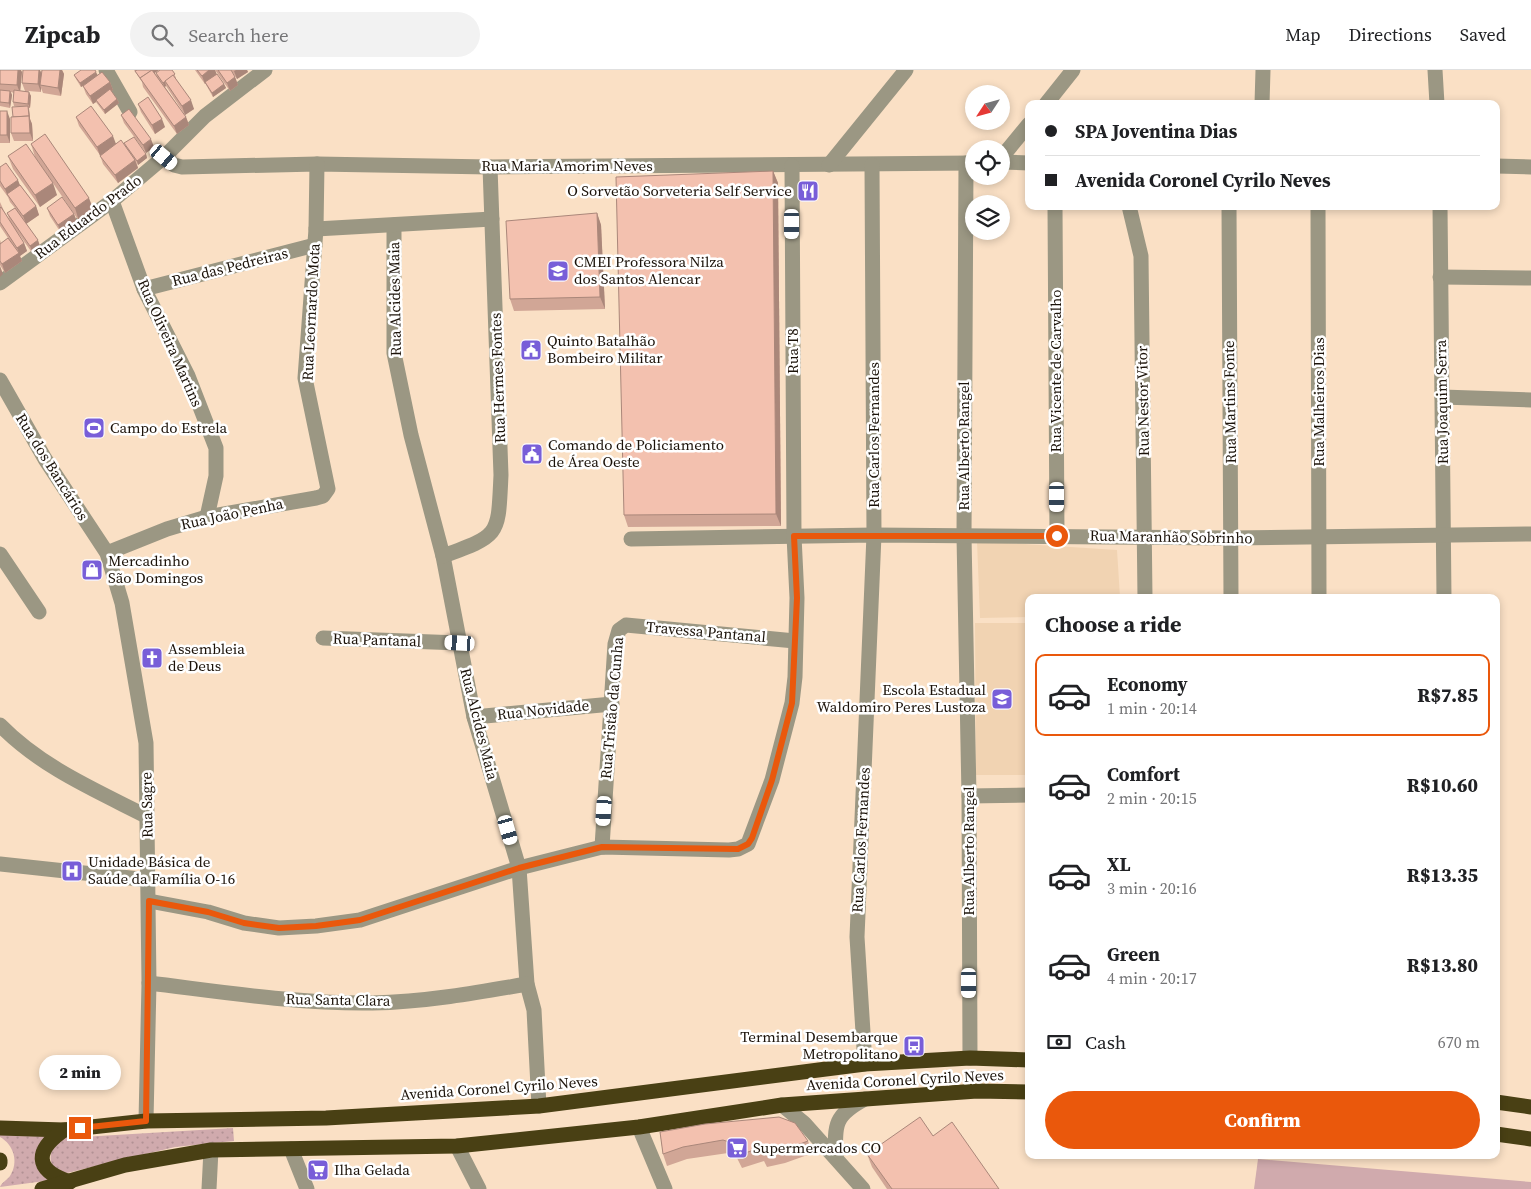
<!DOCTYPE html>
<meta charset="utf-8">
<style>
:root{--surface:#fff;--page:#f2f2f2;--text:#202124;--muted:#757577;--line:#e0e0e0;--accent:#ea580c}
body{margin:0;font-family:"Source Serif 4",serif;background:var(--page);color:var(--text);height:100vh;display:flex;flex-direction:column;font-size:19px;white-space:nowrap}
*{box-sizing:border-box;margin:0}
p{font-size:16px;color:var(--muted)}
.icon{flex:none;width:28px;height:28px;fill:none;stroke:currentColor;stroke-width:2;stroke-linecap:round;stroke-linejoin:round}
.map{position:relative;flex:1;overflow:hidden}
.side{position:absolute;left:1025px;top:524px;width:475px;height:565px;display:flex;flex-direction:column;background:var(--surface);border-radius:10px;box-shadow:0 2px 8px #0003}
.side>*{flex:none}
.top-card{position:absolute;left:1025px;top:30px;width:475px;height:110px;border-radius:10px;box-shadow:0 2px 8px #0003;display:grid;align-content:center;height:110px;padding:0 20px;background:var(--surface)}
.needle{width:32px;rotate:234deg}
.controls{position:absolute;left:965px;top:15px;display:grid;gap:10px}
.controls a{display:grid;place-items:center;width:45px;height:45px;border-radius:50%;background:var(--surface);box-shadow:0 2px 8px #0003;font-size:25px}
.end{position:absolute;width:22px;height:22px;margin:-11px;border:6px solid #ea580c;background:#fff;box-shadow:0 0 0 2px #fff}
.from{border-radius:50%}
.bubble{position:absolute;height:35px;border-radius:18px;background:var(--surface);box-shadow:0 2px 8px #0003;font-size:16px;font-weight:800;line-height:35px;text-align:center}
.car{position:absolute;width:15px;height:30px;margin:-15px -8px;border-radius:6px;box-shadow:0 0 4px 1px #0007;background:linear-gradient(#fff 24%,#345 0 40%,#fff 0 76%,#345 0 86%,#fff 0)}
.top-card b{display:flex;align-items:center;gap:18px;height:48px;font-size:19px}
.top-card b+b{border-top:1px solid var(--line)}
.top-card i{width:12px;height:12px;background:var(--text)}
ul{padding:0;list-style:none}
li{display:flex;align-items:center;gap:15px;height:82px;margin:0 10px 8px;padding:0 10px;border:2px solid transparent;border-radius:10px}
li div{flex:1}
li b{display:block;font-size:19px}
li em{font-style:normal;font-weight:800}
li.on{border-color:var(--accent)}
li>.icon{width:45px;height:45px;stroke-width:1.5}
h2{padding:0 20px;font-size:22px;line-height:60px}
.pay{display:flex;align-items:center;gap:12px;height:55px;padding:0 20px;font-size:19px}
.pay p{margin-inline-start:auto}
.primary-button{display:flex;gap:10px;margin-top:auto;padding:10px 20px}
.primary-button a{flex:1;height:58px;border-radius:30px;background:var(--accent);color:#fff;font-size:20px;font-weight:800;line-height:58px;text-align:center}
header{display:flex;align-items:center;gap:30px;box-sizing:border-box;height:70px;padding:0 25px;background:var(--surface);border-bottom:1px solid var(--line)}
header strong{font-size:24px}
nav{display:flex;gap:28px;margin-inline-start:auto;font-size:18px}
.search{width:350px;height:45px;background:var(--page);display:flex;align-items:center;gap:12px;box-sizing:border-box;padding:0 18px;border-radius:28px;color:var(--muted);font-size:19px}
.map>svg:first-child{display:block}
.built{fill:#f1d3b2}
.grass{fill:url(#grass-dots)}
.park{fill:#d0aaad}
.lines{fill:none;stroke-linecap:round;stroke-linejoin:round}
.minor{stroke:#9b9783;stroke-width:15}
.highway{stroke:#494014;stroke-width:15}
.wall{fill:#d1a696}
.shaded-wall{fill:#aa877a}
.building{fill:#f3c1af;stroke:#aa877a}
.route{stroke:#ea580c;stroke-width:6}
.labels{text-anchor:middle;stroke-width:5;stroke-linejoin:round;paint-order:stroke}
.street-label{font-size:15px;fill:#1b1209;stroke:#fff}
.poi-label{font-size:15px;fill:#1b1209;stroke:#fff;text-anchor:start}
</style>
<header>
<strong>Zipcab</strong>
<div class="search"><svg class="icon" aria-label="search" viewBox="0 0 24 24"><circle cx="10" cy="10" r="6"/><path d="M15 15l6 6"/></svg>Search here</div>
<nav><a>Map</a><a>Directions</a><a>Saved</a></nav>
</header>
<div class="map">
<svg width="1531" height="1119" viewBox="0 0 1531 1119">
<defs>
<pattern id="grass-dots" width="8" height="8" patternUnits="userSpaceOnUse" patternTransform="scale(1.25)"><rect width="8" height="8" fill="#d0aaad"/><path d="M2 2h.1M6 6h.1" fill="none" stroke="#b29194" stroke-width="1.8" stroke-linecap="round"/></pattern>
</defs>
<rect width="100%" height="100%" fill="#fae0c5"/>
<g class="built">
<path d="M977,471l140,9 3,47 -91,1v19l-49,1z"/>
<path d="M975,553h54v152h-53z"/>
</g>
<g class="grass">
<path d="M233,1058l1,13 -59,6 -108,26c-17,-3 -19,-12 -14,-28l12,-7z"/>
<path d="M0,1064h54l-8,4 6,42 -52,7c2,-5 7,-7 10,-11 9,-14 4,-31 -10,-39z"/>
</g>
<path class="park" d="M1258,1089l273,23v7h-277z"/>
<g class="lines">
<g class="minor">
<path d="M106,0l24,42"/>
<path d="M1435,0l2,34"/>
<path d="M1046,34l27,-34"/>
<path d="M1262,34l1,-34"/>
<path d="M164,87l10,8 8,2 135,-3 173,3 484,-4"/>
<path d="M1001,88l28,-34"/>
<path d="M1001,92l28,1"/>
<path d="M966,93l-2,373 5,260 1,262"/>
<path d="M829,95l77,-95"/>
<path d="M1496,96l35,1"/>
<path d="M112,131l32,88 44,87 28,72v28l-9,41"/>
<path d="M1055,136l2,330"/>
<path d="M1129,136l12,50 4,342"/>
<path d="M1229,136l2,392"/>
<path d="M1318,136l1,392"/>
<path d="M1440,136l4,392"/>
<path d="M394,155v128l17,82 32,121 31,161 45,151 8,116 7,26 5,96"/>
<path d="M316,159l176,-10"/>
<path d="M1440,207l91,1"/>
<path d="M0,213l112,-82 52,-44 41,-41 60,-46"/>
<path d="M144,219l171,-44"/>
<path d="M0,310l45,79 62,94 15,50 24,140 3,240 -3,138"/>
<path d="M1442,327l89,3"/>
<path d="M631,469l243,-4 358,3 299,-4"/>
<path d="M107,483l60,-24 40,-12 109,-19 7,-2 5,-7 -23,-111 11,-149 1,-65"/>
<path d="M0,484l39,58"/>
<path d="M443,486c58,-21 55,-20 58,-81l-11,-308"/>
<path d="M323,568l137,5"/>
<path d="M474,647l138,-13"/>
<path d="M0,655c41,42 95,65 146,91"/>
<path d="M969,726l60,-1"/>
<path d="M602,777l13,-203 4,-14 7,-5 169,16"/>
<path d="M0,794l149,16"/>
<path d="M149,831l59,11 36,11 35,5 37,-2 44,-6 159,-52 83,-21 127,3 9,-1 10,-5 24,-64 20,-77 3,-26 2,-79 -3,-62 -2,-370"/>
<path d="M149,913c74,9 149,21 223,20 52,-1 104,-10 155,-19"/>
<path d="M865,994l-8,-127 17,-402 -2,-370"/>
<path d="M782,1035l22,18 59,66"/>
<path d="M639,1057l26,62"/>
<path d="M457,1076l22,43"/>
<path d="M291,1079l16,40"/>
<path d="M836,1087c-2,-33 -1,-42 29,-58"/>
<path d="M209,1119l2,-39"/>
</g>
<g class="highway">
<path d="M1496,1032l35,5"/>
<path d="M0,1058l64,2 82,-9 180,-3 213,-12 326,-42 105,-6 59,2"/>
<path d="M64,1060c-29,20 -31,40 6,52"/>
<path d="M1496,1064l35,5"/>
<path d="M0,1090v3"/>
<path d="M42,1119l83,-24 86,-15 246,-4 182,-19 143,-22 195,-14 52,1"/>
</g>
</g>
<g class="wall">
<path d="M0,0l22,2 -2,19h5l-3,-8 1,-13h17l1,4 1,-4h20l2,4 -3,22 -18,-3 -2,-5v4l-13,-1 3,5 -1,12h-1l1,11 2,5 1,17h-19l-3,-8 2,-16 6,-10 -5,-1 -1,-4 1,-9 -3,-1 1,3 -2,13 -10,-2z"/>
<path d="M134,0h25l-4,3 2,3 -1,-3 17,-2 3,7v1l18,30 -9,6 -17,-26 -2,-3 -1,1 21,30 3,8 -12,9 -34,-47 -1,-5z"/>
<path d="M195,0h20l1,4 8,10 2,4 -13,9 -8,-14v1z"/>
<path d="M215,0h16l4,7 3,8 -8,6z"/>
<path d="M231,0h16l1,2 -11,7z"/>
<path d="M74,5h23l13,7 3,8 -2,1 6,8 2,4 -14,11 -9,-12 -3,2 -7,-10 -3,-8 -2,1 -5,-8z"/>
<path d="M138,34l27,23 -10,7 -14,-22z"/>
<path d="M0,41l10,8v24h-10z"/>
<path d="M121,45l33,32 -8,6 -22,-30z"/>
<path d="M76,47l40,27 10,3 -2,-4 22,11 1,4 -9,7 -2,-4 2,7 -20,15 -15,-19 -3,-9 -21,-29z"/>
<path d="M31,74l63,67 -15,10 -44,-64z"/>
<path d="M8,86l49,39 -17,12 -27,-38z"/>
<path d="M0,97l20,18 16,21 3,9 -13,9 15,25 -8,5 -17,-24 8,13 3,8 -7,5 2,5 -17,12 -5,-8v-25l1,3 7,-5 -8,-12v-24l4,9 6,10 -3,-8 8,-5 -5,-6 -2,-5 -8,-11z"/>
<path d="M773,101l5,12 3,343 -153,1 -4,-12z"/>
<path d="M47,138l27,6 3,8 -16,11 -11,-17z"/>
<path d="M597,143l4,12 4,84 -91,2 -4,-12z"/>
<path d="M660,1062l148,9 5,12 -28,10 -18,4 -3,-6 -22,7 -6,-12 -8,-3 -41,6 -20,7 -4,-12z"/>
<path d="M933,1066l66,53h-112l-15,-22 -5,-13z"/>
</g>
<g class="shaded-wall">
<path d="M18,0h3l1,2 -2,21 -3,-8z"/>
<path d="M39,0h1l2,5 -2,10 1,3v4l-3,-8z"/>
<path d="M60,0h2l2,4 -3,22 -3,-8z"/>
<path d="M152,0h7l-17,11 -2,-3 1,4 -1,-4z"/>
<path d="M209,0h6l2,5 -12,9 -3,-8z"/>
<path d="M236,0h11l1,2 -11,7 -3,-8z"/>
<path d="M96,2l2,4 -17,11 -1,-4z"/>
<path d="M235,7l3,8 -8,6 -3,-8z"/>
<path d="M165,11l1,5 -2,1 -1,-4z"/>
<path d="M110,12l3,8 -16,11 -1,-1v2l-3,2 -3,-8z"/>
<path d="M224,14l2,4 -13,9 -1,-4z"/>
<path d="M10,21l2,4 -2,13 -1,-5z"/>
<path d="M29,22l2,4 -1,12 -2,-4z"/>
<path d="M117,29l2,4 -14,11 -1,-4z"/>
<path d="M191,30l3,9 -9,6 -3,-9z"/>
<path d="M28,36l1,4 1,9 2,5 1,17 -3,-8z"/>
<path d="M7,41l3,8v24l-3,-8z"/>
<path d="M186,47l3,8 -12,9 -3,-8z"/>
<path d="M162,49l3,8 -10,7 -3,-9z"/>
<path d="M113,66l3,8 -16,12 -3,-9z"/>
<path d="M151,69l3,8 -8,6 -3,-8z"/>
<path d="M146,84l1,4 -9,7 -1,-4z"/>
<path d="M135,90l3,8 -20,15 -3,-8z"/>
<path d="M773,101l5,12 3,343 -5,-12z"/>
<path d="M18,110l3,8 -14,6 1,3 -3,-8z"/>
<path d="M53,113l4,12 -17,12 -5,-12z"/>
<path d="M89,128l5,13 -15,10 -4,-13z"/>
<path d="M36,136l3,9 -13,9 -3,-8z"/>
<path d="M597,143l4,12 4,84 -5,-12z"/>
<path d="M74,144l3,8 -16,11 -3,-8z"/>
<path d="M38,170l3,9 -8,5 -3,-8z"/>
<path d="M24,173l3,8 -7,5 2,5 -17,12 -3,-9 17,-11 -2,-5z"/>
<path d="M0,196l3,8 -3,3z"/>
</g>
<g class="building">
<path d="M0,0h18l-1,15 -17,-1z"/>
<path d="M23,0h16l-1,14 -16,-1z"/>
<path d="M42,0h18l-2,18 -18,-3z"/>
<path d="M81,0h14l1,2 -16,11 -6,-8z"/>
<path d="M137,0h15l-12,8 -5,-7z"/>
<path d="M152,0l34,47 -12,9 -34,-48z"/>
<path d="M160,0h12l3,4 -12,9 -7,-10z"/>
<path d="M197,0h12l-7,6z"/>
<path d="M218,0h13l4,7 -8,6z"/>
<path d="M102,2l8,10 -20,14 -7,-10z"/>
<path d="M217,4l7,10 -12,9 -7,-11z"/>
<path d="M173,5l18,25 -9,6 -17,-25z"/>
<path d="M110,19l7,10 -13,11 -8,-10z"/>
<path d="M0,20l10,1 -1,12 -9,-1z"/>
<path d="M14,20l15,2 -1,12 -15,-2z"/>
<path d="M148,27l14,22 -10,6 -14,-21z"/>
<path d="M28,36l1,10 -16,1 -1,-10z"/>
<path d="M91,36l22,30 -16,11 -21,-30z"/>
<path d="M129,39l22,30 -8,6 -22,-30z"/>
<rect x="0" y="41" width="7" height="24"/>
<path d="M29,46l1,17h-19v-16z"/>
<path d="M45,64l44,64 -14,10 -44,-64z"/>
<path d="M134,67l12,17 -9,7 -13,-18z"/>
<path d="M121,70l14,20 -20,15 -15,-19z"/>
<path d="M26,74l27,39 -18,12 -27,-39z"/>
<path d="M6,93l12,17 -13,9 -5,-8v-14z"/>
<path d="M773,101l3,343 -152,1 -8,-338z"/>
<path d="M20,115l16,21 -13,10 -16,-22z"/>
<path d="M62,127l12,17 -16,11 -11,-17z"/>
<path d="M1,137l23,36 -7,5 -17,-26v-14z"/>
<path d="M15,138l23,32 -8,6 -23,-33z"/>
<path d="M597,143l3,84 -90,2 -4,-78z"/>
<path d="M8,168l11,15 -17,11 -2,-3v-17z"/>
<path d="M779,1047l16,6 13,18 -27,10 -18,3 -4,-6 -22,8 -5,-13 -9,-3 -40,7 -20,7 -3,-22 45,-8z"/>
<path d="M920,1047l13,19 19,-14 47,67h-107l-25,-35z"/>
</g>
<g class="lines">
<path class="route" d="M80,1058l66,-7 3,-220 59,11 36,11 35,5 37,-2 44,-6 159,-52 83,-21 136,2 10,-5 4,-6 20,-58 20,-77 5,-105 -3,-62h263"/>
</g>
<defs>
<g id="restaurant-square" transform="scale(1.125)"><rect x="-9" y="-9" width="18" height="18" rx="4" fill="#785ed8" stroke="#fff"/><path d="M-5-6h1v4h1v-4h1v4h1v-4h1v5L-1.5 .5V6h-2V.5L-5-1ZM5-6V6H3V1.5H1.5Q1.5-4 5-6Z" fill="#fff"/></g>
<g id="school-square" transform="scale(1.125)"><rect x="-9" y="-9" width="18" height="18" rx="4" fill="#785ed8" stroke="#fff"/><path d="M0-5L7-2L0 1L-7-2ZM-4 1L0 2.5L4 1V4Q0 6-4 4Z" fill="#fff"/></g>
<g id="civic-square" transform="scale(1.125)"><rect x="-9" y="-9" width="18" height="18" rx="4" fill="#785ed8" stroke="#fff"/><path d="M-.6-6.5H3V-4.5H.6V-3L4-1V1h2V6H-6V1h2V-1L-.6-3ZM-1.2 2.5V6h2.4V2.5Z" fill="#fff"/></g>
<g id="stadium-square" transform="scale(1.125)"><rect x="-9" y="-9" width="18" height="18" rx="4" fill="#785ed8" stroke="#fff"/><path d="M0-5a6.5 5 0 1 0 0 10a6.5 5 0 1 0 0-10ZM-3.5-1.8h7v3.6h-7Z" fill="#fff"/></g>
<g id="shop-square" transform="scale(1.125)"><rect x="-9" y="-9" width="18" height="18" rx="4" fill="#785ed8" stroke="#fff"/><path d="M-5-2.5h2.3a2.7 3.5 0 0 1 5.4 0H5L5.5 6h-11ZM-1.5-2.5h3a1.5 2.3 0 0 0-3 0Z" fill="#fff"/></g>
<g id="church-square" transform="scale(1.125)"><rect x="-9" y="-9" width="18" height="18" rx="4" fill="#785ed8" stroke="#fff"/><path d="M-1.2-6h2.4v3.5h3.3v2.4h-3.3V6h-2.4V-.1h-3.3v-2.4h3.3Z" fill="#fff"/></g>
<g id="hospital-square" transform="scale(1.125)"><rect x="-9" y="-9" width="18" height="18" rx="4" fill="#785ed8" stroke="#fff"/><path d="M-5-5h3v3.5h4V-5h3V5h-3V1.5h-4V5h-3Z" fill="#fff"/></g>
<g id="bus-square" transform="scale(1.125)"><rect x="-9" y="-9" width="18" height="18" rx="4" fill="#785ed8" stroke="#fff"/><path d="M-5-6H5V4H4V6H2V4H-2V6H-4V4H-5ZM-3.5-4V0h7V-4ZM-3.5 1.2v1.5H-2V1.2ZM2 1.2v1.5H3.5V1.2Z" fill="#fff"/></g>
<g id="supermarket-square" transform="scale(1.125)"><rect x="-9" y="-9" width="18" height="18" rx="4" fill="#785ed8" stroke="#fff"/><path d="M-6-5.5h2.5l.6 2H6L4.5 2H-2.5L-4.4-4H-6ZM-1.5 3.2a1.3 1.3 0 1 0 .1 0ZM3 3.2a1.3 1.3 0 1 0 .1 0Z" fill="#fff"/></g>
</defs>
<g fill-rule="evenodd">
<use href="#restaurant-square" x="808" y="121"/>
<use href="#school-square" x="558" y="201"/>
<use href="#civic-square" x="531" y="280"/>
<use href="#stadium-square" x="94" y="358"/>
<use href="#civic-square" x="532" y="384"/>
<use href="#shop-square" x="92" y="500"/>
<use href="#church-square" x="152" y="588"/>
<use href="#school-square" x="1002" y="629"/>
<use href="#hospital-square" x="72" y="801"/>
<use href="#bus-square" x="914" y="976"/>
<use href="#supermarket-square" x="737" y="1078"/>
<use href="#supermarket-square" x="318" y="1100"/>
</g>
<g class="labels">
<g class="street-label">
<text x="567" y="101">Rua Maria Amorim Neves</text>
<text transform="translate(88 147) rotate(-37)" y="5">Rua Eduardo Prado</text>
<text transform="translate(230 197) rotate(-14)" y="5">Rua das Pedreiras</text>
<text transform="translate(395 229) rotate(-91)" y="5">Rua Alcides Maia</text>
<text transform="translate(311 242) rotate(-87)" y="5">Rua Leornardo Mota</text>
<text transform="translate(170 273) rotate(66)" y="5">Rua Oliveira Martins</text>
<text transform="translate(793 281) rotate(-90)" y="5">Rua T8</text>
<text transform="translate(1056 301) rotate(-90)" y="5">Rua Vicente de Carvalho</text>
<text transform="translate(498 308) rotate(-92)" y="5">Rua Hermes Fontes</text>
<text transform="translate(1143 331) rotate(-91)" y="5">Rua Nestor Vitor</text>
<text transform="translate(1230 332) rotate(-91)" y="5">Rua Martins Fonte</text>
<text transform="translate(1319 332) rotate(-90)" y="5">Rua Malheiros Dias</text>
<text transform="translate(1442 332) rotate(-91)" y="5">Rua Joaquim Serra</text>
<text transform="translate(874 365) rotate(-90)" y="5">Rua Carlos Fernandes</text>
<text transform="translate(964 376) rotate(-90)" y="5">Rua Alberto Rangel</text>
<text transform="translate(52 397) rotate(58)" y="5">Rua dos Bancários</text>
<text transform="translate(232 444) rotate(-12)" y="5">Rua João Penha</text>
<text transform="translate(1171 467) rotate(1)" y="5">Rua Maranhão Sobrinho</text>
<text transform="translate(706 562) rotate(5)" y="5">Travessa Pantanal</text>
<text transform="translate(377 570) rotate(2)" y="5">Rua Pantanal</text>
<text transform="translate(612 638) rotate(-85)" y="5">Rua Tristão da Cunha</text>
<text transform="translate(543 640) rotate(-6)" y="5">Rua Novidade</text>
<text transform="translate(479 654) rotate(76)" y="5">Rua Alcides Maia</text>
<text transform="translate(147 735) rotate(-91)" y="5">Rua Sagre</text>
<text transform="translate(861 770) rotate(-87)" y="5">Rua Carlos Fernandes</text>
<text transform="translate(969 781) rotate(-90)" y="5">Rua Alberto Rangel</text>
<text transform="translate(338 930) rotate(1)" y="5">Rua Santa Clara</text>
<text transform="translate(905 1010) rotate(-3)" y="5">Avenida Coronel Cyrilo Neves</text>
<text transform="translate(499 1018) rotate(-4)" y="5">Avenida Coronel Cyrilo Neves</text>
</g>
<g class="poi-label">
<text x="792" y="126" text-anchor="end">O Sorvetão Sorveteria Self Service</text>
<text x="574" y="197">CMEI Professora Nilza<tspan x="574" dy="17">dos Santos Alencar</tspan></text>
<text x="547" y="276">Quinto Batalhão<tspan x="547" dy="17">Bombeiro Militar</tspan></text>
<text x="110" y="363">Campo do Estrela</text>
<text x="548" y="380">Comando de Policiamento<tspan x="548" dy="17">de Área Oeste</tspan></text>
<text x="108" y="496">Mercadinho<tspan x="108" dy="17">São Domingos</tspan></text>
<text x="168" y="584">Assembleia<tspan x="168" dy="17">de Deus</tspan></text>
<text x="986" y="625" text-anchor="end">Escola Estadual<tspan x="986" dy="17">Waldomiro Peres Lustoza</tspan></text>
<text x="88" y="797">Unidade Básica de<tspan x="88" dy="17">Saúde da Família O-16</tspan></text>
<text x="898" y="972" text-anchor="end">Terminal Desembarque<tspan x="898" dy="17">Metropolitano</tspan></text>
<text x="753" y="1083">Supermercados CO</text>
<text x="334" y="1105">Ilha Gelada</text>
</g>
</g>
</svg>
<div class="controls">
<a><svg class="needle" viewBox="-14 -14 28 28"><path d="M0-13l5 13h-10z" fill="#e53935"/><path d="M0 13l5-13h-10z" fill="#757577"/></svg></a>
<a><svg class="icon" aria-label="locate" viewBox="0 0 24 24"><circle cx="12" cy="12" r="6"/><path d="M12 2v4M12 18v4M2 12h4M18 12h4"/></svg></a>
<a><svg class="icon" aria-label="layers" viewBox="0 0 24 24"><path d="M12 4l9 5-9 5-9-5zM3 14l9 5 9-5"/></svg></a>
</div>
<i class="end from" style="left:1057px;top:466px"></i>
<i class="end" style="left:80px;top:1058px"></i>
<div class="bubble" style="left:39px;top:985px;width:82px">2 min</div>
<i class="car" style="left:164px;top:87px;rotate:130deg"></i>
<i class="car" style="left:792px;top:154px;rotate:180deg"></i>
<i class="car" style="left:1057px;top:427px;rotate:180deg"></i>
<i class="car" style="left:460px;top:573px;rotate:273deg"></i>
<i class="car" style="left:604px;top:741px;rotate:184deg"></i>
<i class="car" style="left:508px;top:760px;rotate:164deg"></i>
<i class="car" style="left:969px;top:913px;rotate:180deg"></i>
<div class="top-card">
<b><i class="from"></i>SPA Joventina Dias</b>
<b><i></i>Avenida Coronel Cyrilo Neves</b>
</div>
<section class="side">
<h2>Choose a ride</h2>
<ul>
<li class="on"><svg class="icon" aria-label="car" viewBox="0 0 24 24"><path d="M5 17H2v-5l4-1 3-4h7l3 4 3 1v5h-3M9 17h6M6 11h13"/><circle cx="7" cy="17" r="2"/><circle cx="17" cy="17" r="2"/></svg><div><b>Economy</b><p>1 min · 20:14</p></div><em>R$7.85</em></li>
<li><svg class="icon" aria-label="car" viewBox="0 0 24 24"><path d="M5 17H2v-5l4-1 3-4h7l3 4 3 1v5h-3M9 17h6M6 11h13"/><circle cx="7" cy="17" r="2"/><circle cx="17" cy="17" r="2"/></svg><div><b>Comfort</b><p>2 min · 20:15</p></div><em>R$10.60</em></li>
<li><svg class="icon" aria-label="car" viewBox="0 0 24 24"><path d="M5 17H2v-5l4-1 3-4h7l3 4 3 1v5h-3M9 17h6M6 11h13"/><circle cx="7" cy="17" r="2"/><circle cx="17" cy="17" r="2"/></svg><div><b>XL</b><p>3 min · 20:16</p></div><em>R$13.35</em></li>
<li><svg class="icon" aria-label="car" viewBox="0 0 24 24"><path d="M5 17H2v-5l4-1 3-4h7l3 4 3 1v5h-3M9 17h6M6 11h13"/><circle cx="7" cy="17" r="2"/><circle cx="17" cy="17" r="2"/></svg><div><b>Green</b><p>4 min · 20:17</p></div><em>R$13.80</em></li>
</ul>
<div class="pay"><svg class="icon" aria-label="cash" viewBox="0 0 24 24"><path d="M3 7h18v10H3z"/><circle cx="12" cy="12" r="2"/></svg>Cash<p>670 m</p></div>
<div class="primary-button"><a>Confirm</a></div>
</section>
</div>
